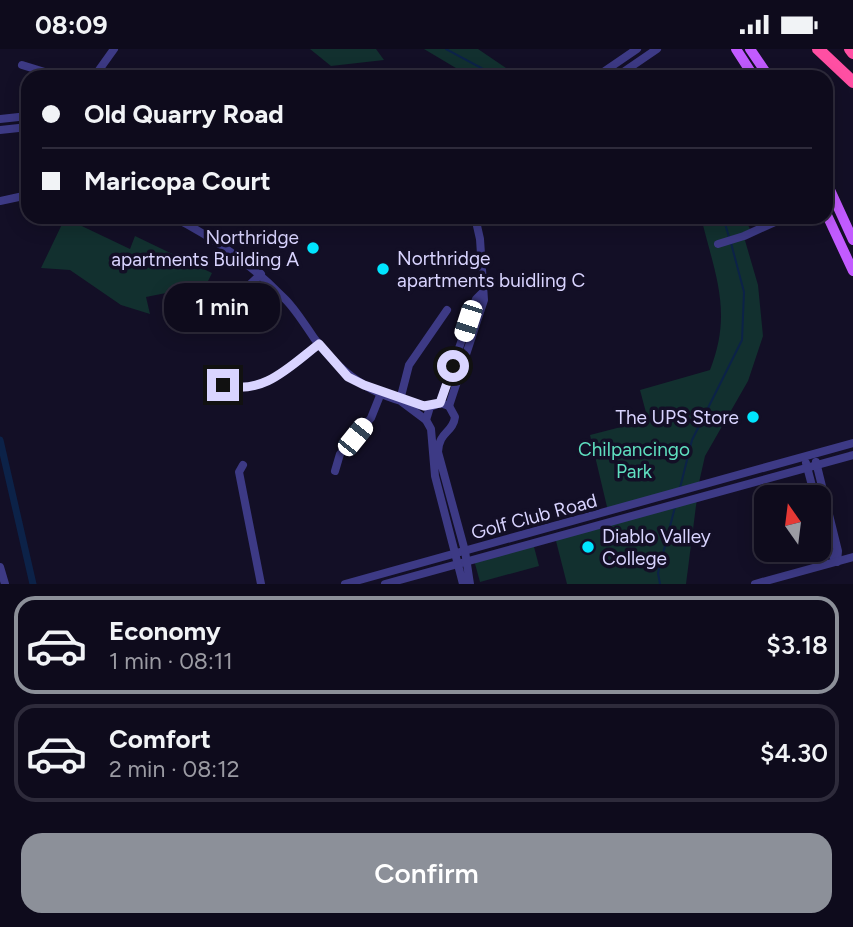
<!DOCTYPE html>
<meta charset="utf-8">
<style>
:root{--surface:#0e0b1c;--page:#171425;--text:#f1f3f6;--muted:#9b9ba3;--line:#2e2b3b;--accent:#8c9099}
body{margin:0;font-family:Figtree,sans-serif;background:var(--page);color:var(--text);height:100vh;display:flex;flex-direction:column;font-size:26px;white-space:nowrap}
*{box-sizing:border-box;margin:0}
p{font-size:23px;color:var(--muted)}
.icon{flex:none;width:38px;height:38px;fill:none;stroke:currentColor;stroke-width:2;stroke-linecap:round;stroke-linejoin:round}
.map{position:relative;height:535px;overflow:hidden}
.side{display:flex;flex-direction:column;background:var(--surface);flex:1}
.side>*{flex:none}
.hud{position:absolute;left:21px;top:21px;width:812px;height:154px;border-radius:21px;box-shadow:0 4px 18px #0003,0 0 0 2px var(--line);display:grid;align-content:center;height:154px;padding:0 21px;background:var(--surface)}
.needle{width:46px;rotate:346deg}
.tools{position:absolute;left:754px;top:436px;display:grid;gap:14px}
.tools a{display:grid;place-items:center;width:77px;height:77px;border-radius:14px;background:var(--surface);box-shadow:0 4px 18px #0003,0 0 0 2px var(--line);font-size:35px}
.end{position:absolute;width:32px;height:32px;margin:-16px;border:9px solid #d9d4ff;background:#111;box-shadow:0 0 0 4px #111}
.from{border-radius:50%}
.bubble{position:absolute;height:49px;border-radius:21px;background:var(--surface);box-shadow:0 4px 18px #0003,0 0 0 2px var(--line);font-size:23px;font-weight:600;line-height:49px;text-align:center}
.car{position:absolute;width:21px;height:42px;margin:-21px -10px;border-radius:9px;box-shadow:0 0 5px 2px #0007;background:linear-gradient(#fff 24%,#345 0 40%,#fff 0 76%,#345 0 86%,#fff 0)}
.hud b{display:flex;align-items:center;gap:24px;height:66px;font-size:26px}
.hud b+b{border-top:2px solid var(--line)}
.hud i{width:18px;height:18px;background:var(--text)}
ul{padding:12px 0 0;list-style:none}
li{display:flex;align-items:center;gap:21px;height:98px;margin:0 14px 10px;padding:0 7px;border:4px solid var(--line);border-radius:21px}
li div{flex:1}
li b{display:block;font-size:26px}
li em{font-style:normal;font-weight:600}
li.current{border-color:var(--accent)}
li>.icon{width:63px;height:63px;stroke-width:1.5}
.action{display:flex;gap:14px;margin-top:auto;padding:14px 21px}
.action a{flex:1;height:80px;border-radius:21px;background:var(--accent);color:#fff;font-size:28px;font-weight:600;line-height:80px;text-align:center}
.status{display:flex;justify-content:space-between;align-items:center;height:49px;padding:0 35px;background:var(--surface);direction:ltr}
.status svg{height:19px;fill:currentColor}
.map>svg:first-child{display:block}
.green{fill:#12302f}
.lines{fill:none;stroke-linecap:round;stroke-linejoin:round}
.stream{stroke:#0c2248;stroke-width:2}
.canal{stroke:#0c2248;stroke-width:7}
.minor{stroke:#3d3a85;stroke-width:8}
.major{stroke:#c25bff;stroke-width:10}
.highway{stroke:#ff4fa3;stroke-width:12}
.route{stroke:#d9d4ff;stroke-width:9}
.poi-dot{fill:#00e5ff;stroke:#130f26;stroke-width:2.5}
.labels{text-anchor:middle;stroke-width:7;stroke-linejoin:round;paint-order:stroke}
.poi-label{font-size:19px;fill:#d9d4ff;stroke:#130f26;text-anchor:end}
.park-label{font-size:19px;fill:#5fe0c0;stroke:#130f26}
.street-label{font-size:19px;fill:#d9d4ff;stroke:#130f26}
</style>
<div class="status"><b>08:09</b><svg viewBox="0 0 49 12"><path d="M0 12V9h3v3zM5 12V6h3v6zM10 12V3h3v9zM15 12V0h3v12zM26 1h20v11H26zM47 4h2v5h-2z"/></svg></div>
<div class="map">
<svg width="853" height="535" viewBox="0 0 853 535">
<rect width="100%" height="100%" fill="#130f26"/>
<g class="green">
<path d="M310,0h66l8,11 -53,6z"/>
<path d="M424,0h54l28,19 36,9h-71z"/>
<path d="M701,168h43l8,16 -8,4 14,48 5,51 -15,45 -43,75 -7,31 -90,24 -18,-76 58,-15 -8,-30 70,-20c23,-58 5,-95 -9,-153z"/>
<path d="M65,169l65,31 5,-13 77,37 -6,12 -60,12 4,17 -29,-9 -51,-35 -29,-2z"/>
<path d="M697,449l-11,86h-119l-12,-47z"/>
<path d="M533,494l6,23 -59,16 -6,-22z"/>
</g>
<g class="lines">
<g class="stream">
<path d="M446,0l52,28"/>
<path d="M723,168l6,20"/>
<path d="M680,439l12,-48 50,-100 2,-48 -13,-49"/>
<path d="M660,535l-2,-11 17,-66"/>
</g>
<path class="canal" d="M0,391l33,144"/>
<g class="minor">
<path d="M22,16l39,12"/>
<path d="M94,28l20,-28"/>
<path d="M596,28l41,-28"/>
<path d="M616,28l41,-28"/>
<path d="M0,70l28,-3"/>
<path d="M0,81l28,-3"/>
<path d="M0,152l28,-6"/>
<path d="M173,168c42,21 79,48 112,82 11,11 20,26 29,39 31,41 65,62 116,69"/>
<path d="M718,195l26,-8 42,-19"/>
<path d="M207,276l54,-51"/>
<path d="M223,336c40,11 66,-18 96,-41"/>
<path d="M400,351l9,-35 38,-55"/>
<path d="M402,353l24,18"/>
<path d="M440,354l36,-104 6,-6"/>
<path d="M449,357l35,-106 -4,-61 -5,-22"/>
<path d="M816,413l22,89 -1,11 -7,-10 -11,-41"/>
<path d="M806,414l9,34"/>
<path d="M243,416l-4,7 22,112"/>
<path d="M335,422l5,-17 31,-36 10,-25"/>
<path d="M0,518l5,17"/>
<path d="M345,535l508,-141"/>
<path d="M385,535l468,-129"/>
<path d="M463,535l-28,-108 -4,-47 -5,-9 4,-13 10,-4 9,3 6,11c-2,16 -16,14 -17,35l27,99 5,33"/>
<path d="M755,535l98,-27"/>
</g>
<g class="major">
<path d="M736,0l18,28"/>
<path d="M750,0l19,28"/>
<path d="M826,132l27,59"/>
<path d="M826,164l27,58"/>
</g>
<g class="highway">
<path d="M818,0l35,33"/>
<path d="M850,0l3,4"/>
</g>
</g>
<g class="lines">
<path class="route" d="M223,336c40,11 66,-18 96,-41l29,33 16,8 60,21 16,-3 13,-37"/>
</g>
<g class="poi-dot">
<circle cx="313" cy="199" r="7"/>
<circle cx="383" cy="220" r="7"/>
<circle cx="753" cy="368" r="7"/>
<circle cx="588" cy="498" r="7"/>
</g>
<g class="labels">
<g class="poi-label">
<text x="299" y="195">Northridge<tspan x="299" dy="22">apartments Building A</tspan></text>
<text x="397" y="216" text-anchor="start">Northridge<tspan x="397" dy="22">apartments buidling C</tspan></text>
<text x="739" y="375">The UPS Store</text>
<text x="602" y="494" text-anchor="start">Diablo Valley<tspan x="602" dy="22">College</tspan></text>
</g>
<g class="park-label">
<text x="634" y="407">Chilpancingo<tspan x="634" dy="22">Park</tspan></text>
</g>
<g class="street-label">
<text transform="translate(534 467) rotate(-15)" y="7">Golf Club Road</text>
</g>
</g>
</svg>
<div class="tools">
<a><svg class="needle" viewBox="-14 -14 28 28"><path d="M0-13l5 13h-10z" fill="#e53935"/><path d="M0 13l5-13h-10z" fill="#9b9ba3"/></svg></a>
</div>
<i class="end from" style="left:453px;top:317px"></i>
<i class="end" style="left:223px;top:336px"></i>
<div class="bubble" style="left:164px;top:234px;width:116px">1 min</div>
<i class="car" style="left:468px;top:272px;rotate:198deg"></i>
<i class="car" style="left:355px;top:388px;rotate:39deg"></i>
<div class="hud">
<b><i class="from"></i>Old Quarry Road</b>
<b><i></i>Maricopa Court</b>
</div>
</div>
<section class="side">
<ul>
<li class="current"><svg class="icon" aria-label="car" viewBox="0 0 24 24"><path d="M5 17H2v-5l4-1 3-4h7l3 4 3 1v5h-3M9 17h6M6 11h13"/><circle cx="7" cy="17" r="2"/><circle cx="17" cy="17" r="2"/></svg><div><b>Economy</b><p>1 min · 08:11</p></div><em>$3.18</em></li>
<li><svg class="icon" aria-label="car" viewBox="0 0 24 24"><path d="M5 17H2v-5l4-1 3-4h7l3 4 3 1v5h-3M9 17h6M6 11h13"/><circle cx="7" cy="17" r="2"/><circle cx="17" cy="17" r="2"/></svg><div><b>Comfort</b><p>2 min · 08:12</p></div><em>$4.30</em></li>
</ul>
<div class="action"><a>Confirm</a></div>
</section>
